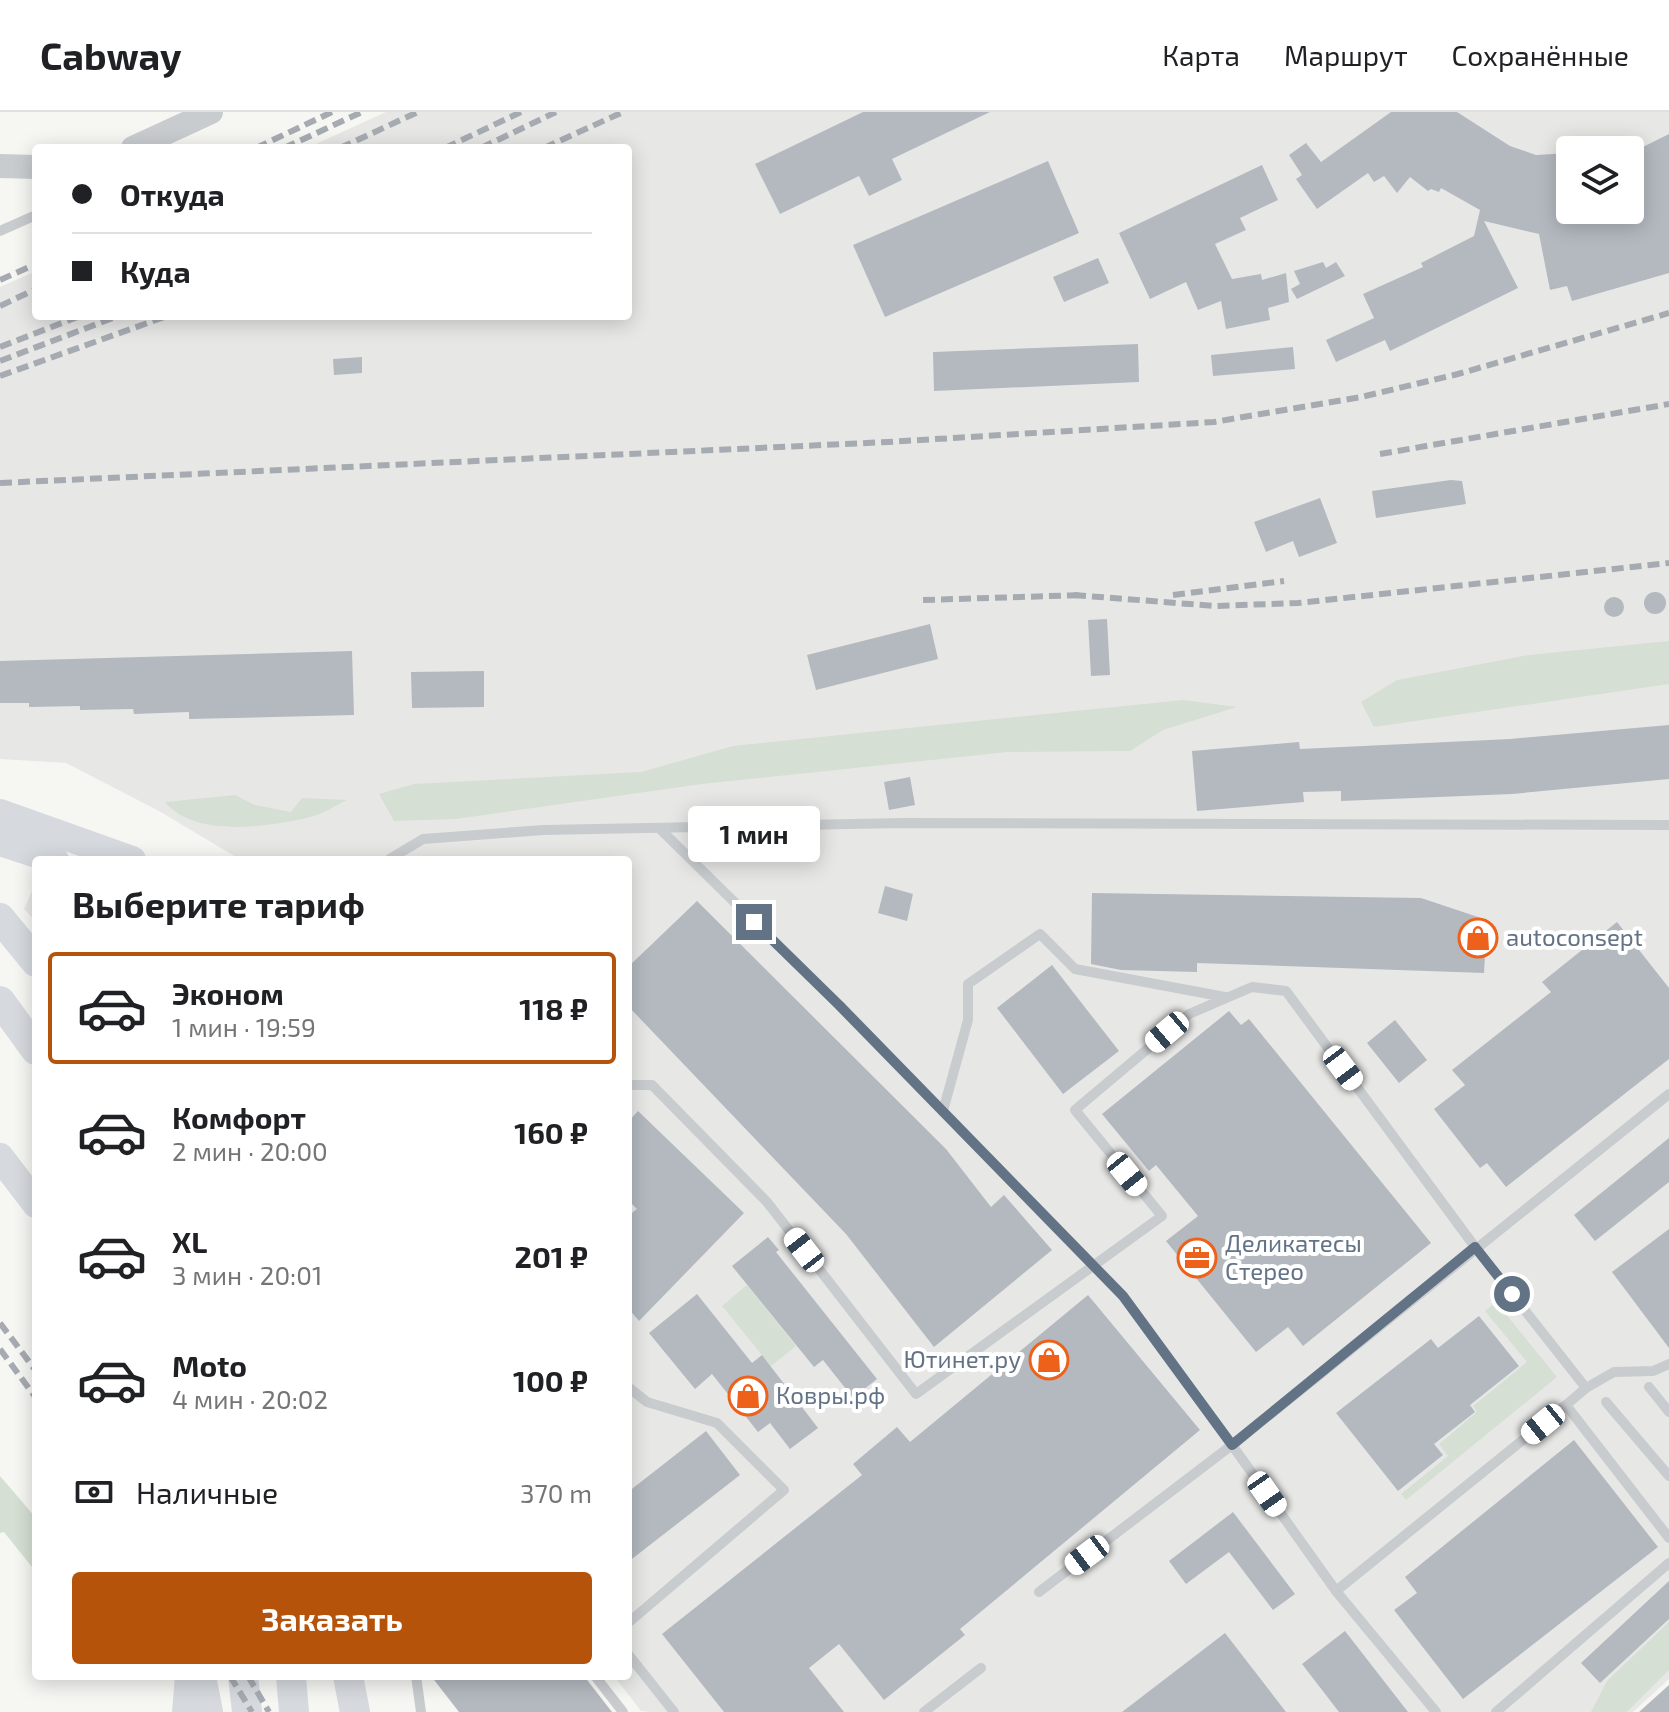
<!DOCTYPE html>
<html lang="ru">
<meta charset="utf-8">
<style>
:root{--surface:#fff;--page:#f6f6f6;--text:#202124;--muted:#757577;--line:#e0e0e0;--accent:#b45309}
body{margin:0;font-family:"Exo 2",sans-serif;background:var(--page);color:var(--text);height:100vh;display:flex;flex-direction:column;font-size:30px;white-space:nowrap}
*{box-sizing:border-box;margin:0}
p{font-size:26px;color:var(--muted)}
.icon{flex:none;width:44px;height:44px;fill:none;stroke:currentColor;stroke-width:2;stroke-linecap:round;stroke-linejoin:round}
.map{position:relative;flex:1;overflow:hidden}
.details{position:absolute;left:32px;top:744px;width:600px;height:824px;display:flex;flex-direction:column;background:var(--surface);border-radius:8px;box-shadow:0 4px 20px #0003}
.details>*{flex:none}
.guide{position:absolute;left:32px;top:32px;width:600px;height:176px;border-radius:8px;box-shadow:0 4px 20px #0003;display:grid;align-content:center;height:176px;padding:0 40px;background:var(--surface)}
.buttons{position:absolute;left:1556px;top:24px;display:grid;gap:16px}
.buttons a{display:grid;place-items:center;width:88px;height:88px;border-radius:8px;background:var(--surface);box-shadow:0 4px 20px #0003;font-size:40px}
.end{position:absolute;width:36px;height:36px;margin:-18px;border:10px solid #637386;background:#fff;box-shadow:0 0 0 4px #fff}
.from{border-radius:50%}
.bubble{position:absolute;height:56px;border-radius:8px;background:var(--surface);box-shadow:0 4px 20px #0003;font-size:26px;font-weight:700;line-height:56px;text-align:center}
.car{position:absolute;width:24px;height:48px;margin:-24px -12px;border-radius:10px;box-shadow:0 0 6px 2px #0007;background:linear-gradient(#fff 24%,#345 0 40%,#fff 0 76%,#345 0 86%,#fff 0)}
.guide b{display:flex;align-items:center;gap:28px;height:76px;font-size:30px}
.guide b+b{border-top:2px solid var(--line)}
.guide i{width:20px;height:20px;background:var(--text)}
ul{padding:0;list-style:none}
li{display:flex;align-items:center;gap:24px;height:112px;margin:0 16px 12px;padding:0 24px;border:4px solid transparent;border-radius:8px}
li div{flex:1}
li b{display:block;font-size:30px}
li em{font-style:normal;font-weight:700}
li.active{border-color:var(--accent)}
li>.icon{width:72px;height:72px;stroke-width:1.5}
h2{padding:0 40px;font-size:36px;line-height:96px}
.pay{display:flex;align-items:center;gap:20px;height:88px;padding:0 40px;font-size:30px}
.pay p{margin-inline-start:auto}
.primary-button{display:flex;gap:16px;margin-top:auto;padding:16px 40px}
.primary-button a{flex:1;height:92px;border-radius:8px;background:var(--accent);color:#fff;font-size:32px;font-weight:700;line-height:92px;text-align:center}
header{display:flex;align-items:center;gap:48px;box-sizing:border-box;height:112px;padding:0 40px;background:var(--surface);border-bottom:2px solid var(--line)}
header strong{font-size:38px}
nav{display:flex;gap:44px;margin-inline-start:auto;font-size:28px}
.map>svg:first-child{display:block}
.built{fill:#e7e8e6;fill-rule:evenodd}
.green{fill:#d6dfd3}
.building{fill:#b3b9bf}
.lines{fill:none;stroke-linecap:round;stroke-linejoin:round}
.service{stroke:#c9cccf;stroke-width:10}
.tertiary{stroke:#c9cccf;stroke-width:24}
.secondary{stroke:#d6dadf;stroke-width:28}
.primary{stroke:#d6dadf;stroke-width:30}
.rail{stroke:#a6abb2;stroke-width:6;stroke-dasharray:12 6;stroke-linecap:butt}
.route{stroke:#637386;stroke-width:10}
.labels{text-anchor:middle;stroke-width:8;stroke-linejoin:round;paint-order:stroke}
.poi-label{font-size:24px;fill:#637386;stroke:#fff;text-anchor:start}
</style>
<header>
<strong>Cabway</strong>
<nav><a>Карта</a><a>Маршрут</a><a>Сохранённые</a></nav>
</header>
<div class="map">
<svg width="1669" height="1600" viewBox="0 0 1669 1600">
<rect width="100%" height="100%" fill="#f6f7f3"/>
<g class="built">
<path d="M386,0h1283v1567l-36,33h-982l-10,-1 -27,-35h14v-816h-387l-82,-49 -93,-48 -66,-4v-472l36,-16v45h592v-168h-321zM1570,38h60v60h-60z"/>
<path d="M36,770v40l-12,-13z"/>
</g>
<g class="green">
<path d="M1669,529v43l-295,43 -13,-25 36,-22 132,-25z"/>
<path d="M1183,588l54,7 -74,23 -33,21 -122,1 -306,32 -246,35 -62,2 -15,-27 35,-10 227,-12 92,-26z"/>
<path d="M235,683l20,10 36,7 11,-14 45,2c-12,6 -26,15 -40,18 -42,9 -112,20 -142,-16z"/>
<path d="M747,1173l49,61 -25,20 -49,-60z"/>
<path d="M1496,1190l61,75 -151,123 -5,-6 47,-38 -9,-12 38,-32 -4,-6 54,-44 -42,-51z"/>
<path d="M0,1364l36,42v54l-32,-40 -4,1z"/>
<path d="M1669,1510v48l-42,42h-36l16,-31z"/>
</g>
<g class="building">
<path d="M863,0h127l-98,47 10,21 -33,16 -10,-20 -79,38 -25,-50z"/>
<path d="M1391,0h66l53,34 26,9 34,-2v57h60v-47l11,-4 -4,-9 32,-16v139l-97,28 -5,-15 -17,4 -11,-56 -55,-13 34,67 -128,63 -5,-11 -49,22 -10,-22 48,-22 -11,-24 60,-27 -2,-4 53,-27 6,-26 -39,-22 -2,4 -8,-3 -3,2 -18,-14 -13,16 -13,-17 -10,6 -6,-9 -51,36 -21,-30 6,-4 -13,-20 17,-12 15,19z"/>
<path d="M1048,49l31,72 -194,84 -32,-72z"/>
<path d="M1262,53l16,35 -38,18 6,12 -31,14 17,35 29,-5 1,6 24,-7 3,29 -21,6 2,12 -44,9 -5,-28 -23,9 -12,-28 -36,17 -31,-66z"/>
<path d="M1098,146l11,25 -45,19 -11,-25z"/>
<path d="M1323,150l3,6 10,-6 9,14 -48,23 -6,-10 9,-5 -6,-13z"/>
<path d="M1138,232l1,38 -205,9 -1,-39z"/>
<path d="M1293,235l2,22 -82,7 -2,-21z"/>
<path d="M362,245v16l-28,2 -1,-16z"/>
<path d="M1451,368l11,1 4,23 -90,14 -4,-27z"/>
<path d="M1320,386l17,45 -38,14 -6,-16 -27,11 -12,-30z"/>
<circle cx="1655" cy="491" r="11"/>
<circle cx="1614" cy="495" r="10"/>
<path d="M1107,507l3,56 -19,1 -3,-56z"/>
<path d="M930,512l8,35 -122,31 -9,-35z"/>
<path d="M352,539l2,64 -165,4v-7l-55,2 -1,-5 -53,1v-4l-51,1v-4h-29v-42z"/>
<path d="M484,559v36l-72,1 -1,-36z"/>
<path d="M1669,613v54l-157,15 -171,7v-10l-38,1 1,10 -107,9 -5,-60 107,-9 1,7 210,-10z"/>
<path d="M910,665l5,28 -26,5 -5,-28z"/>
<path d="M885,774l28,8 -6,27 -29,-8z"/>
<path d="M1092,781l329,5 66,22 -3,53 -287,-10v9l-76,-2 -30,-6z"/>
<path d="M697,789l249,248 45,58 13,-12 48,55 -118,97 -88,-113 -218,-228v-39z"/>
<path d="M1617,810l52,66v71l-163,128 -19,-24 -7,5 -46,-59 31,-24 -13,-15 99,-78 -9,-10z"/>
<path d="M1052,853l67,86 -56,43 -66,-86z"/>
<path d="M1229,899l12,14 8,-6 182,224 -128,103 -15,-19 -32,25 -90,-111 32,-25 -42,-51 -7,6 -47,-57z"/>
<path d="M1395,908l32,40 -28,23 -32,-40z"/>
<path d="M638,999l106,102 -105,108 -11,-13v-92l9,-7 -9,-9v-78z"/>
<path d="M1669,1026v44l-74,59 -21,-26z"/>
<path d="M1669,1117v119l-57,-76z"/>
<path d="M768,1125l11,13 -3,2 101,127 -24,19 -30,-38 -9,7 -82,-101z"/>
<path d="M697,1182l55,69 10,-8 56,73 -28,21 -20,-26 -12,9 -46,-58 -17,15 -46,-56z"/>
<path d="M1088,1183l112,135 -240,199 5,6 -81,65 -45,-56 -30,24 35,44h-120l-62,-78 200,-159 -9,-11 44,-37 13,15z"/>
<path d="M1479,1204l40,50 -49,39 5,7 -41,32 9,11 -45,36 -62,-78 95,-74 7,9z"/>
<path d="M706,1319l34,44 -112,87v-70z"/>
<path d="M1574,1328l84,107 -195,152 -69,-89 23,-17 -12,-16z"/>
<path d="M1233,1400l62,82 -22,16 -44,-58 -43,32 -17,-23z"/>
<path d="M1669,1469v38l-69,64 -19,-20z"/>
<path d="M1345,1519l63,81h-69l-37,-48z"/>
<path d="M1225,1521l61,79h-164z"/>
<path d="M431,1564h153l28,36h-153z"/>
<path d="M1669,1573v27h-30z"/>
</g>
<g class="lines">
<g class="service">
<path d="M0,119l36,-16"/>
<path d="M659,716l180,177 284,291 109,149 437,-351"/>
<path d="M388,748l35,-21 120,-9 359,-7 767,2"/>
<path d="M628,973h24l115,117 149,192 246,-178 -87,-106 114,-96 63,-27 34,4 189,256 111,141 -20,17 103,133"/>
<path d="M943,999l25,-91v-36l72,-50 35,35 150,28"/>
<path d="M628,1275l19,15 70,21 67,67 -156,133"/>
<path d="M1649,1275l20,25"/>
<path d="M1586,1276l28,-16 39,-1 16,-7"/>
<path d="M1606,1290l63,74"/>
<path d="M1336,1479l230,-186"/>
<path d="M1039,1480l193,-147 104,146 100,121"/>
<path d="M628,1542l46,58"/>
<path d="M416,1564l5,36"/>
<path d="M595,1564l28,36"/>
<path d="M924,1600l57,-44"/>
<path d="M1496,1600l173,-149"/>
</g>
<g class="tertiary">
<path d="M133,36l78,-36"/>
<path d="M0,54l36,1"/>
</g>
<g class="secondary">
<path d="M0,701l132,47"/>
<path d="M0,730l55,18"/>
<path d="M0,1045l36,47"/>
<path d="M202,1564l7,36"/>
</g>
<g class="primary">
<path d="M0,806l36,44"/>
<path d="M0,889l36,49"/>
<path d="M243,1564l4,36"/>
<path d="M291,1564l3,36"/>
<path d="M348,1564l7,36"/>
<path d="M187,1600l3,-36"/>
</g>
<g class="rail">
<path d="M256,36l76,-36"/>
<path d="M284,36l78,-36"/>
<path d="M340,36l78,-36"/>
<path d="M445,36l76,-36"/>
<path d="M481,36l75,-36"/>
<path d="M544,36l79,-36"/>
<path d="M0,168l36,-16"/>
<path d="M0,194l36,-17"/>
<path d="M0,235l80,-31"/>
<path d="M0,249l118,-45"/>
<path d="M0,264l167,-60"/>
<path d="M1380,342l289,-50"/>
<path d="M0,371l888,-41 326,-20 147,-25 97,-23 211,-61"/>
<path d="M1074,483l141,11 83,-3 371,-40"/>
<path d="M1173,483l111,-14"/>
<path d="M923,488l162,-5"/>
<path d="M0,1211l36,48"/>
<path d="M0,1237l36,49"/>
<path d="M230,1564l22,36"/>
<path d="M248,1564l21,36"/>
</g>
</g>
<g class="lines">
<path class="route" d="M754,810l85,83 284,291 109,149 243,-198 37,47"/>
</g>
<defs>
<g id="shop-ring" transform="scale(2)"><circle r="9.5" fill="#fff" stroke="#ee611b" stroke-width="1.5"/><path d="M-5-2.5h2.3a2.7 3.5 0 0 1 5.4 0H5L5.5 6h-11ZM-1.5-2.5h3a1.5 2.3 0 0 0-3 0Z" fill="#ee611b"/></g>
<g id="office-ring" transform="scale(2)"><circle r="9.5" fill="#fff" stroke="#ee611b" stroke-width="1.5"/><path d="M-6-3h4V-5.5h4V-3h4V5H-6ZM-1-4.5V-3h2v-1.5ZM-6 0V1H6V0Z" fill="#ee611b"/></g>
</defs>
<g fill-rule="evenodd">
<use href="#shop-ring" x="1478" y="826"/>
<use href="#office-ring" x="1197" y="1146"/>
<use href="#shop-ring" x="1049" y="1248"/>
<use href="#shop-ring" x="748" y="1284"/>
</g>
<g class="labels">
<g class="poi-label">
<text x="1506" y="834">autoconsept</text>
<text x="1225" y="1140">Деликатесы<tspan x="1225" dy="28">Стерео</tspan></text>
<text x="1021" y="1256" text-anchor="end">Ютинет.ру</text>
<text x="776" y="1292">Ковры.рф</text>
</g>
</g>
</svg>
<div class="buttons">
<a><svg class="icon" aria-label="layers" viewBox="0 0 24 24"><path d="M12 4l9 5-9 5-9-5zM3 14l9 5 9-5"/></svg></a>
</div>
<i class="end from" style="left:1512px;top:1182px"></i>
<i class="end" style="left:754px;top:810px"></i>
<div class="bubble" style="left:688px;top:694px;width:132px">1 мин</div>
<i class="car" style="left:1167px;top:920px;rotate:230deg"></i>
<i class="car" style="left:1343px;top:956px;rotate:143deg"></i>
<i class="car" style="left:1127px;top:1062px;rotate:141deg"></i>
<i class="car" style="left:804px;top:1138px;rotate:322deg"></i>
<i class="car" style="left:1543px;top:1312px;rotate:231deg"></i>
<i class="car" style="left:1267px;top:1382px;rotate:145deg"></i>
<i class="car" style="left:1087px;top:1443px;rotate:233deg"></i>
<div class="guide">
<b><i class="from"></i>Откуда</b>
<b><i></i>Куда</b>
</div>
<section class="details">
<h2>Выберите тариф</h2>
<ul>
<li class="active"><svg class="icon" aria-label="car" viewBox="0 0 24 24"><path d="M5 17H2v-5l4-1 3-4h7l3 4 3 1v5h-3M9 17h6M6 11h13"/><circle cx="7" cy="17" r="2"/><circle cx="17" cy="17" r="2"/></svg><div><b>Эконом</b><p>1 мин · 19:59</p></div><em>118 ₽</em></li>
<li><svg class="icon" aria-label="car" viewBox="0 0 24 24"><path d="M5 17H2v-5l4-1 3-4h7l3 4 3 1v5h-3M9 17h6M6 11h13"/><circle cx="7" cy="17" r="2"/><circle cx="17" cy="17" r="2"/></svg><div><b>Комфорт</b><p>2 мин · 20:00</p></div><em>160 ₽</em></li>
<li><svg class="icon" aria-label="car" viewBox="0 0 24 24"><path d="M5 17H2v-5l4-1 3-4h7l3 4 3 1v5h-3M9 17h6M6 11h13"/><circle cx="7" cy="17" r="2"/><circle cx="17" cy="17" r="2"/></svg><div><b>XL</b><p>3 мин · 20:01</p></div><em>201 ₽</em></li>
<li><svg class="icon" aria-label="car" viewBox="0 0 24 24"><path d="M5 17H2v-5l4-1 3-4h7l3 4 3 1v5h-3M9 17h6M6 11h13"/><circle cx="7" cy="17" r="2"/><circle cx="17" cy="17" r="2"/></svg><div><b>Moto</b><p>4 мин · 20:02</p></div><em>100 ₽</em></li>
</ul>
<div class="pay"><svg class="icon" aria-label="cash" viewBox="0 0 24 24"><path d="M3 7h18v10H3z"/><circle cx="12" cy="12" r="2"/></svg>Наличные<p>370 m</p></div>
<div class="primary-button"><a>Заказать</a></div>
</section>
</div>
